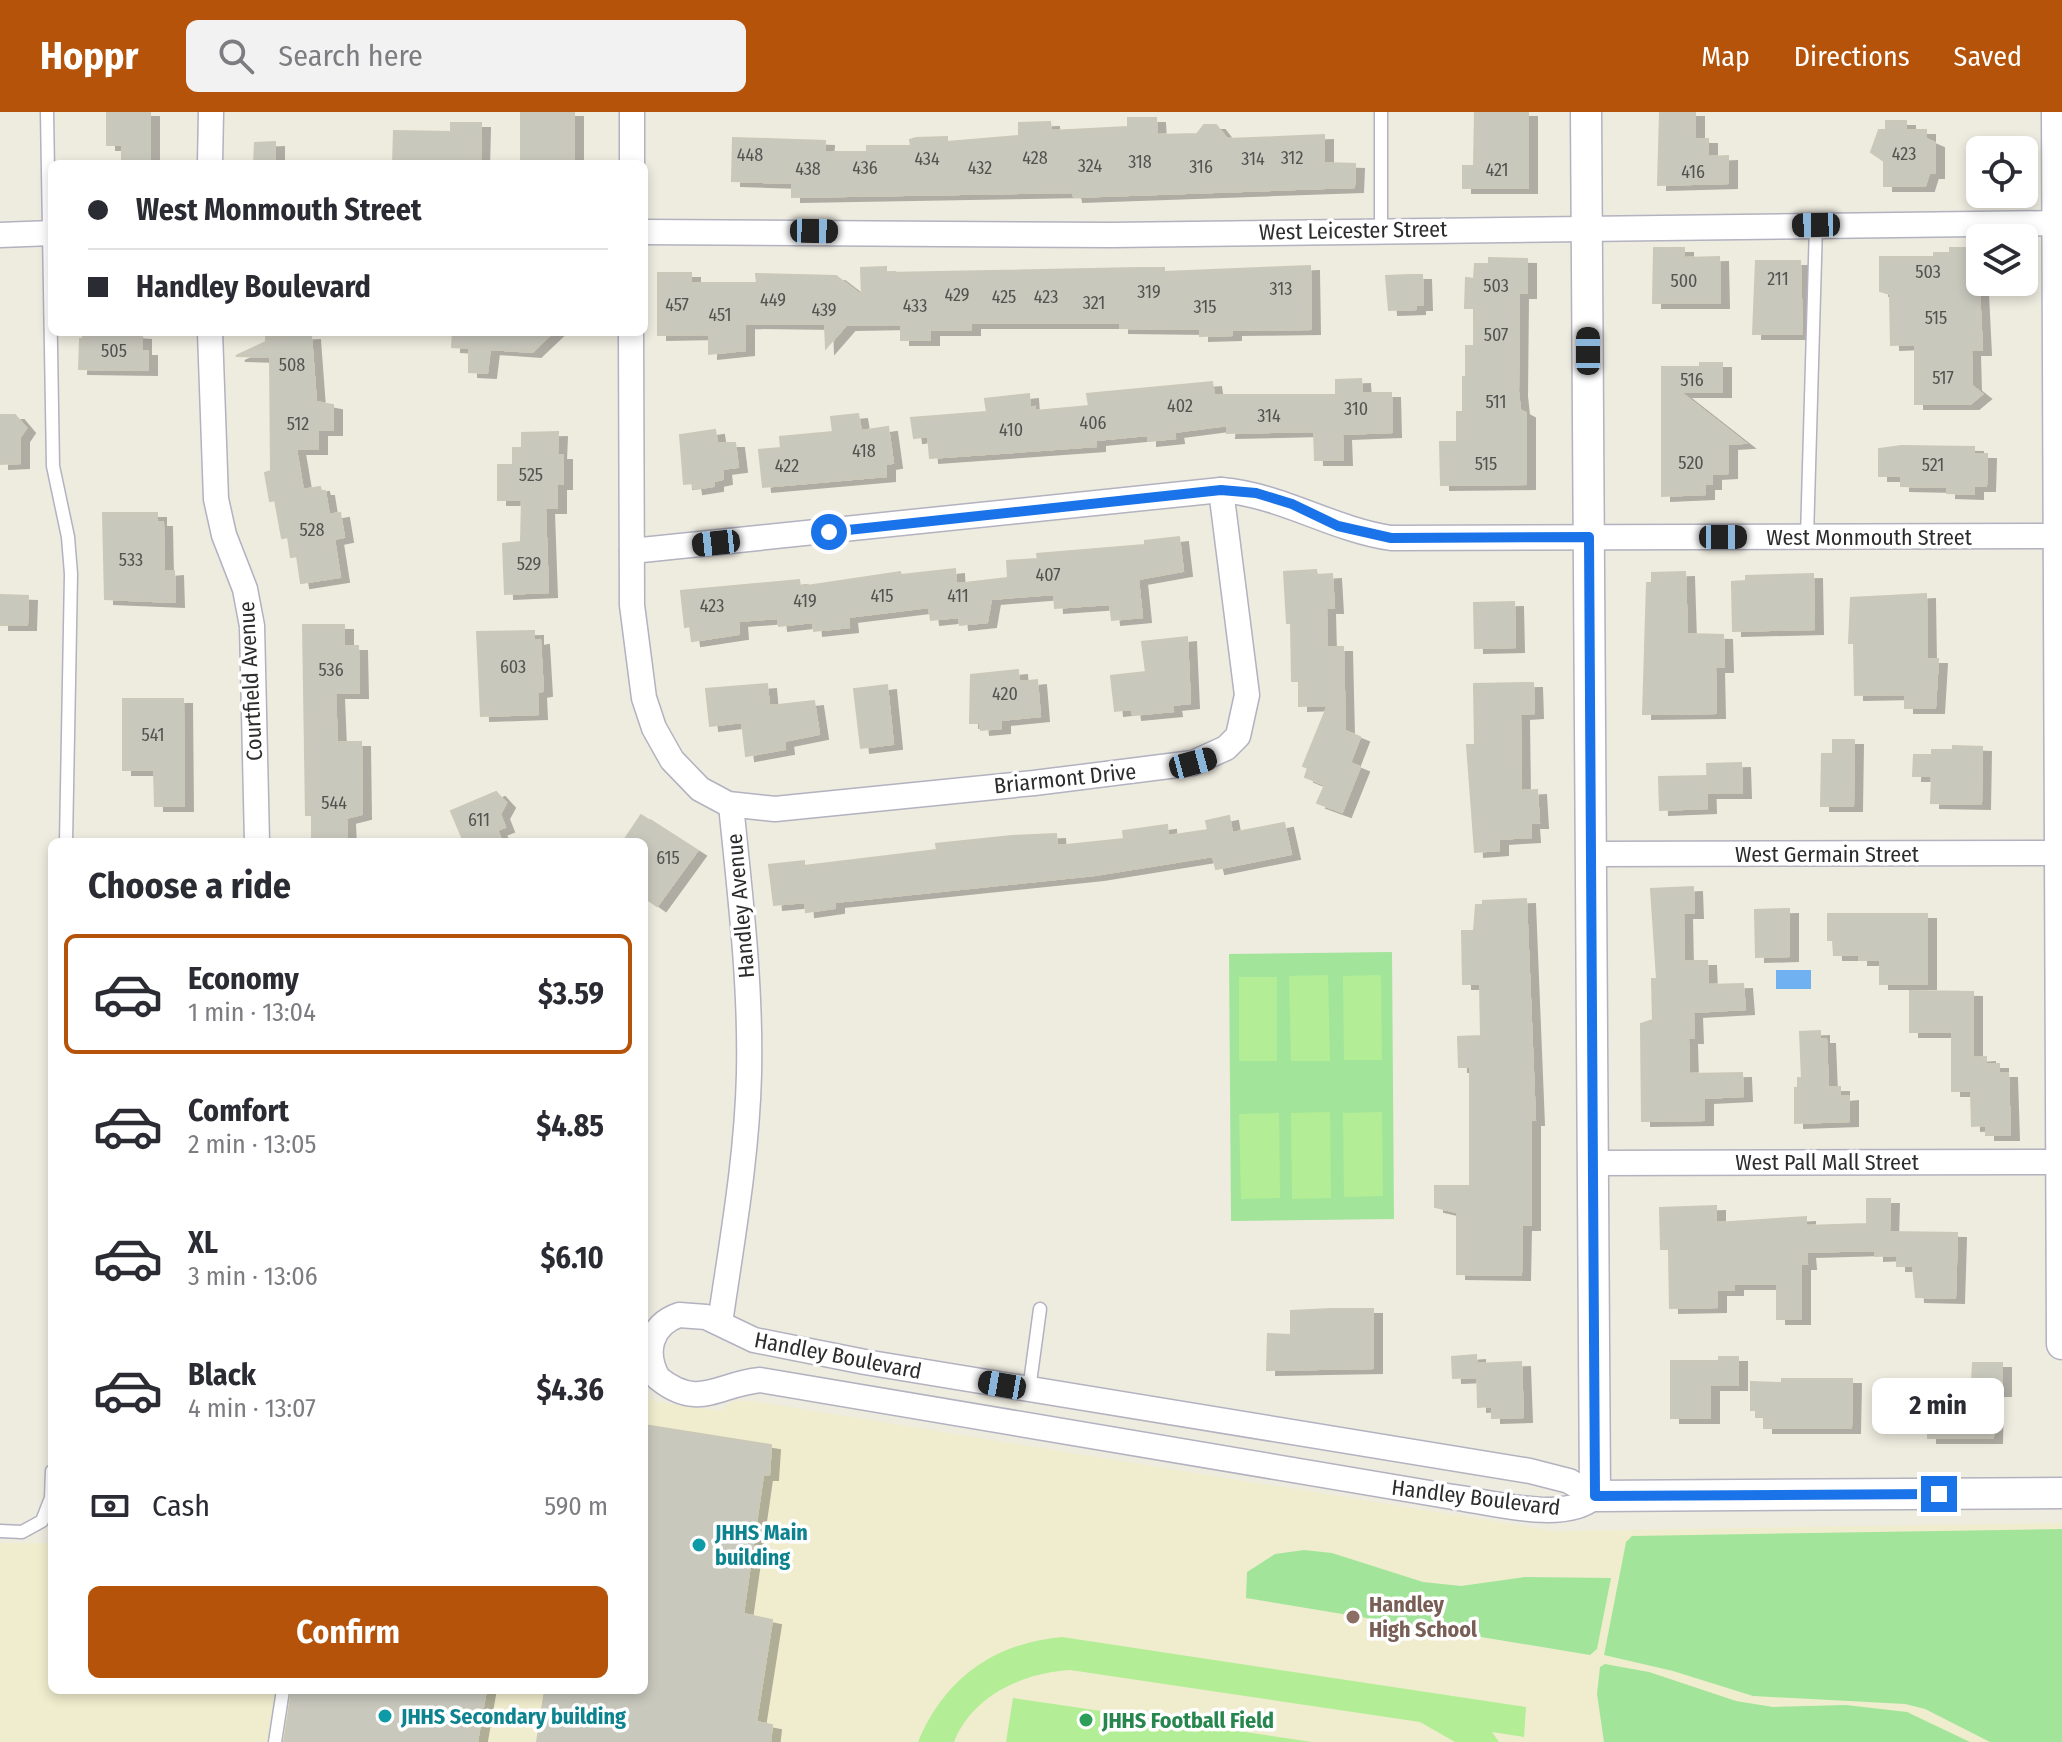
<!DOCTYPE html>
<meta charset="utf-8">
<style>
:root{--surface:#fff;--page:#f2f2f3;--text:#2b2b33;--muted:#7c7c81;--line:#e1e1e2;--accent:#b45309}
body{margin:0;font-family:"Fira Sans Condensed",sans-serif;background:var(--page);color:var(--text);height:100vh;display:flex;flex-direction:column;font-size:30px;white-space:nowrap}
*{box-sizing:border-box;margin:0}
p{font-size:26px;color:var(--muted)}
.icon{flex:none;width:44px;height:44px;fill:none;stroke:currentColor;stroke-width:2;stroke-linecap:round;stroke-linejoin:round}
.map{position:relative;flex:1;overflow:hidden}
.panel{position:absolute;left:48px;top:726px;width:600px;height:856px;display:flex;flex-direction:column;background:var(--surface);border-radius:12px;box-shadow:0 4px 12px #0003}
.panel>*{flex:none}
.hud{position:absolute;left:48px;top:48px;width:600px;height:176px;border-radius:12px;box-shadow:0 4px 12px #0003;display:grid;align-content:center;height:176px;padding:0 40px;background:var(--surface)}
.controls{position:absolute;left:1966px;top:24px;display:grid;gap:16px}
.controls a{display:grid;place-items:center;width:72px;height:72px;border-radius:12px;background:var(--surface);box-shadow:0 4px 12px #0003;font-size:40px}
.end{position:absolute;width:36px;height:36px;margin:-18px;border:10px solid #1a73e8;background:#fff;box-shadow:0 0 0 4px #fff}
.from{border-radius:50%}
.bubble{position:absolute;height:56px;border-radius:12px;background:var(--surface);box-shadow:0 4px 12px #0003;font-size:26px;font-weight:700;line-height:56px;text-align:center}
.car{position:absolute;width:24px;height:48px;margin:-24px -12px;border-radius:10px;box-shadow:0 0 6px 2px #0007;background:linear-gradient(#222 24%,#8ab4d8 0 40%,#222 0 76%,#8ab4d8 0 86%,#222 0)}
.hud b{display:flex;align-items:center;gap:28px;height:76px;font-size:30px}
.hud b+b{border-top:2px solid var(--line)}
.hud i{width:20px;height:20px;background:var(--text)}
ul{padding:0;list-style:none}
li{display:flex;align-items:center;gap:24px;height:120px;margin:0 16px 12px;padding:0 24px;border:4px solid transparent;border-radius:12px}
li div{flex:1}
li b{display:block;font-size:30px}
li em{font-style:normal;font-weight:700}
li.current{border-color:var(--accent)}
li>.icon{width:72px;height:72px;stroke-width:1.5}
h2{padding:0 40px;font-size:36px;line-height:96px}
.pay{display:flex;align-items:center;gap:20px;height:88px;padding:0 40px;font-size:30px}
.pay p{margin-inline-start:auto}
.cta{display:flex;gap:16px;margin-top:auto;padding:16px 40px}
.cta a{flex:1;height:92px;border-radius:12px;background:var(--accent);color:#fff;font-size:32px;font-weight:700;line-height:92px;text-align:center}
header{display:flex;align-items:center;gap:48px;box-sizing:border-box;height:112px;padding:0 40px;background:var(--accent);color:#fff}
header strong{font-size:38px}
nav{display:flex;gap:44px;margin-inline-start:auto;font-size:28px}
.search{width:560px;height:72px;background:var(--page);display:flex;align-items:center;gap:20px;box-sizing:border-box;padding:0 28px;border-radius:12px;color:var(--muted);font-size:30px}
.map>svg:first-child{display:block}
.education{fill:#f0edce}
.green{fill:#a2e59a}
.pitch{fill:#b3ed96}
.water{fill:#70b1f1}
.building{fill:#c9c8bd;stroke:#cac8b8;stroke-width:2;filter:url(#shadow)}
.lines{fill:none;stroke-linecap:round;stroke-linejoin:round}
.service-casing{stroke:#b2b2c0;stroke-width:15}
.minor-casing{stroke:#b2b2c0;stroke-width:27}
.tertiary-casing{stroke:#b2b2c0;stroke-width:33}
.service{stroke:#fff;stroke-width:12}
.minor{stroke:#fff;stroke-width:24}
.tertiary{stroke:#fff;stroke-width:30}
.route{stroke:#1a73e8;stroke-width:10}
.culture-dot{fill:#0f9aa8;stroke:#fff;stroke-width:3}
.education-dot{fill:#8d6e63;stroke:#fff;stroke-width:3}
.leisure-dot{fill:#2e9e5b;stroke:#fff;stroke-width:3}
.labels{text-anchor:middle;stroke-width:7;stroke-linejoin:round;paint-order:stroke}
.number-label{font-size:18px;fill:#535350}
.street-label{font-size:22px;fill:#2c2c2c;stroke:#fff}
.culture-label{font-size:22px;font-weight:bold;fill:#0d838f;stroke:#fff;text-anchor:start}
.education-label{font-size:22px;font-weight:bold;fill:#785e54;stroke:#fff;text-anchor:start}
.leisure-label{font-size:22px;font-weight:bold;fill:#27864d;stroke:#fff;text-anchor:start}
</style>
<header>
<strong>Hoppr</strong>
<div class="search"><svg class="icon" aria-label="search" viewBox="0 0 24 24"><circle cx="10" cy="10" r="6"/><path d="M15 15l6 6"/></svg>Search here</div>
<nav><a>Map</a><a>Directions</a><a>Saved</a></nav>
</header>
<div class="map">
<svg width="2062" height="1630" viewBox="0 0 2062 1630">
<defs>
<filter id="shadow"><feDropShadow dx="9" dy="5" stdDeviation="0" flood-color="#0004"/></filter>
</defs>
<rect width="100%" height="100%" fill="#eeebdf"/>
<path class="education" d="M644,1282l13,8 63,9 13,-10h19l801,130 509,-8v219h-2062v-199h52v147h592z"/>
<g class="green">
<path d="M1392,840l2,267 -163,2 -2,-267z"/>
<path d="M2062,1417v213h-72l-65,-33 -20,-5 -152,-8 -80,-25 -69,-16 22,-113 6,-6z"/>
<path d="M1304,1438l28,3 91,29 38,4 64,-9 86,1 -14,71 -7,6 -344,-57 1,-26 28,-18z"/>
<path d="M1605,1552l44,8 87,29 37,6 73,-2 61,7 63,30h-366l-7,-48 3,-27z"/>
</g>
<g class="pitch">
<path d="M1328,863l2,86h-39l-2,-85z"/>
<path d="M1381,863l1,85h-38l-1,-84z"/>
<rect x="1239" y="865" width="38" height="84"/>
<path d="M1330,1000l1,86 -39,1 -1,-86z"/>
<path d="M1382,1000l1,84 -39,1 -1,-84z"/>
<path d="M1279,1001l1,85 -39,1 -2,-85z"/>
<path d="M1062,1525l464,70 -2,30 -32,-5 7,10h-44l-35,-20 -350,-52c-47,3 -97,25 -116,72h-36c26,-63 76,-99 144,-105z"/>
<path d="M1013,1586l299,44h-306z"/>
</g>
<rect class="water" x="1776" y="858" width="35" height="19"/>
<g class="building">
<path d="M107,0h43v52h-28v-19h-15z"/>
<rect x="521" y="0" width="53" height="52"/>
<path d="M1475,0h53v76h-65v-22h11z"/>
<path d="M1660,0h35v27h13v18l20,-1v27l-70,2z"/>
<path d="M1128,6h28l1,17 40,-1 7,-9h12l11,14 97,-4v28l31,1 -1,23 -280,10 -1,-5 -281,5v-14l-60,-2 1,-43 92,3 -1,11h43v-6h44l-1,-6 6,-2 31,-1v5l72,-6v-13l31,-1 1,9 77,-4z"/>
<path d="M1886,9h20v9h20v9l9,4v30h-6l-4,13h-41v-25l-13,-9 8,-22h7z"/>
<path d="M451,11h30l-1,41h-87l1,-33 57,1z"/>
<path d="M275,30v22h-21l1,-21z"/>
<path d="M1654,136h30v10l35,-1 1,46h-67z"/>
<path d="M1950,136h27l5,102h-11l1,36 10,8 -12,10h-55v-60l-24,1 -1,-51 -10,-3v-34h54v-4h16z"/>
<path d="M1489,146l38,1v34h-8l-1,98 2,19 6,3v71l-85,1 -1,-43h17v-30h6v-35h3v-31h8v-38h-9l1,-30 8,1 1,-15h14z"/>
<path d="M1756,149h44l2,73h-49z"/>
<path d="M1310,154l1,63 -79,1v5l-32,1v-7l-80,-1v-5h-149v7h-41v10h-29v-16l-55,1 -20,23 -1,-24 -80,-1v27l-36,4v-20l-51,1v-62h33v10h66l-1,-9 80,2 26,20 -1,-28 25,-1v6l254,-5h24v4z"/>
<path d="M1411,163h11l1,30h-7v4l-27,1 -3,-34z"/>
<path d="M103,220l39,3v16h6v19l-69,-1 1,-30h3v-4z"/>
<path d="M453,220h100l-21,20 -42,-3 -3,24 -18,-1v-24l-17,-1z"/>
<path d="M311,223l5,67 17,3v25h-15v19h-22l7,41 17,-3 1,4h4l4,24 11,-2 4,24 -10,2 6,38 -39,6 -4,-27 -6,1 -3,-20 -6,1 -7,-38 -5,1 -5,-28 6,-2 -1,-114 -34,-1 30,-14v-5z"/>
<path d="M1700,251h22v29h-42l65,51 -17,1v29l-16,1v10h-7v10l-43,2v-129h38z"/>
<path d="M1361,267l1,14h29l1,39 -50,2 1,26h-28l-1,-29 -87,2 1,-8 -54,7 1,6 -27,3v-6l-52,5v6l-166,12 -2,-22 -14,2 -3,-20 76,-6 -2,-13 44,-5 1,14 5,-1v4l54,-5 -2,-12 125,-12 2,13h122v-15z"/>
<path d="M858,302l3,17 27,-4 5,36 -7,1v12l-123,11 -4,-37 22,-2 -1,-11 53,-5 -2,-15z"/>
<path d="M0,303h15l11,13 -6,9v26l-20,1z"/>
<path d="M715,318l2,13h18l3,24 -16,2 1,10 -9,2v5l-20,3 -1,-6 -9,1 -4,-49z"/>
<path d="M558,320l-1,23h6v29h-6v24h-12l3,84 -43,2 -2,-50 18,-2 1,-42h-24v-35h15v-17h9v-15z"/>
<path d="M1901,334l73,1v7h13l-1,32h-12v8l-27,-1v-6l-46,-1v-10h-22v-27z"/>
<path d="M103,401h54v9h6l1,50 10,-1 1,31 -70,-3z"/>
<path d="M1179,425l4,34 -45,8 4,38 -30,3 -2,-16 -55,4 -1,-14 -63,5 -4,23 -27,3 -1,-8 -28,3 -2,-13 -81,10 1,10 -35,4 -1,-9 -34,4 -1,-8 -40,3 1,13 -47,7 -2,-15 -5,1 -4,-36 118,-11 1,7 100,-15 1,3 54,-6 1,15 52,-6 -1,-17 31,-2 -1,-5 108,-9v-4z"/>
<path d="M1316,458l1,5 15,-1 2,34h-8l1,39h16l2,84 15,6 -10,26 10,4 -18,45 -25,-9 8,-18 -20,-8 3,-9 -5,-2 25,-61 -29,1v-25h-7l-1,-58h-4l-3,-51z"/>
<path d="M1685,460l2,62 36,1 1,32h-9l1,46 -73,1 4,-131h5v-10z"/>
<path d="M1813,462l1,55 -81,2 -1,-49 14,-1v-5z"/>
<path d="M1926,482l1,65h11l-3,49h-30v-14l-50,1 -1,-52h-5l2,-45z"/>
<path d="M0,483l28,1 -1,29h-27z"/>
<path d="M1514,490l1,45 -40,1 -1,-45z"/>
<path d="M303,513h41v21h14l1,47h-24l2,49h24l1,72 -16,4 1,24h-35v-27h-6z"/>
<path d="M534,519v10l6,-1 3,51 -6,1 1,22 -57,2 -4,-84z"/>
<path d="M1187,525l3,66 -18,2 1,6 -40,4 -1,-6 -17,2 -4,-35 35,-4 -4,-30z"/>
<path d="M1018,558l1,12 18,-2 3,36 -39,4v8l-20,2 -1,-7h-10l1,-48z"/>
<path d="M1533,571l1,30 -14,1 1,77 16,-1 2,33h-9l1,14 -32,2v11l-24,2 -8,-107h8l-1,-61z"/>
<path d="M767,572l2,22 45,-5 5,33 -35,7 1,8 -39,7 -4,-34 -32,4 -4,-37z"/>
<path d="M887,573l6,59 -32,4 -7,-59z"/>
<path d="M123,587h60l1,107h-29l-1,-36h-31z"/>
<path d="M1833,628h21l-1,66h-32l1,-52h11z"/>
<path d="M1953,634l29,1 -1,57 -50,-1 1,-27h-19l1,-21h18v-5h21z"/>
<path d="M1741,651l1,30h-34l-1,-29z"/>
<path d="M1706,664l1,32 -47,2 -1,-33z"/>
<path d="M496,680l10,11 -6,11 5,13 -8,3 5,12h-38l-13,-31z"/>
<path d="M641,703l56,36 -40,55 -13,-9v-55h-21z"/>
<path d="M1229,704l3,17 52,-10 7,31 -75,15 -3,-13 -118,19 -260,27v6l-29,4 -1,-10 -31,3 -5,-40 35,-4v5l133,-16 -1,-6 76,-8 44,-2 1,12 67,-7 -1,-8 44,-6 1,11 40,-6 -2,-9z"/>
<path d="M1693,775l1,26h-11l1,48h23l1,24 35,-1 2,25 -52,3 1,26h-6l1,36 53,-1 1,23 -39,2v22l-62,1 -1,-97 12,-4 -1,-41h5l-6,-90z"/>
<path d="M1526,787l9,221h-4v105h-9l-1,50 -64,-1v-62l-22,-5v-21h35v-119h-11l-1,-30 23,-1 -1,-52h-17l-1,-53h12l2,-26h7v-4z"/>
<path d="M1789,797v47l-33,1 -1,-47z"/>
<path d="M1828,802h99v70h-47v-24h-21v-5h-25l-1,-15h-5z"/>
<path d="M1910,879l63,1v66l13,-1v7h13v9h9l2,62h-24v-10l-14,1 -1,-35h-19v-59h-42z"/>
<path d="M1820,919v8h6l2,48h12v10l9,-1v25l-54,2v-35h3v-10h4l-2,-46z"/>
<path d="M1867,1087h23l-1,33 68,1 -2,65 -39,-1 -3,-31h-16v-11l-22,1v-6l-69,2 1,12h-6v55h-24v-35h-43v6h-17v17l-47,1 -1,-59h-8l-1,-41 56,-2v17l90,-6v9l61,-2z"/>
<path d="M1332,1197h41v59l-106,2 1,-36 23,1v-24z"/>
<path d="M1476,1243l1,22 -24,1 -1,-21z"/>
<path d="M1719,1245h19v28h-28v33h-39v-57h48z"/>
<path d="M1521,1250l2,55 -31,1v-12l-14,1 -1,-43z"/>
<path d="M1973,1251h29v28h-8l-1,47h-65v-11h-41v-46l85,1z"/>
<path d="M1782,1267h70l-1,49h-87v-11h-8v-7h-5v-28l31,1z"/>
<path d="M644,1313l127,20 -2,30h-6l-20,139 29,6 -16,102 16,3 -2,17h-233l8,-52h99z"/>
<path d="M292,1578h194l-9,52h-193z"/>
</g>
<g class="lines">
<g class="service-casing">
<g id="service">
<path d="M47,0l6,354 15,71 3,37 -5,268"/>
<path d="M1381,0v118"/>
<path d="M1807,425l9,-312"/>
<path d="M1029,1278l11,-81"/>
<path d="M0,1419l22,1 20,-11 9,-23 1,-27"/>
<path d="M275,1630l8,-52"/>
</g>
</g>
<g class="minor-casing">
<g id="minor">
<path d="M210,52l1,-52"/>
<path d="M632,52v-52"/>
<path d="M644,120l467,3 951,-12"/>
<path d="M0,123l52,-2"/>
<path d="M210,220l6,167 8,36 21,54 7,37 5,216"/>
<path d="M631,220l1,273 12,93 10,30 18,32 28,29 28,15 47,5 259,-26 159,-20 33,-15 12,-12 9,-41 -26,-205"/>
<path d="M632,439l589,-61c61,5 110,39 170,48l671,-2"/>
<path d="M1592,742l470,-1"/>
<path d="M1592,1051l470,-1"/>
<path d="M679,1203l27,2 48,23 111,22 665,109 39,10 26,15c-29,28 -105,6 -142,1l-693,-117c-42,4 -61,31 -102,-2 -14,-25 -8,-53 21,-63z"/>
<path d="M720,1211c12,-83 27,-165 29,-249 2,-90 -9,-180 -18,-269"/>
</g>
</g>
<g class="tertiary-casing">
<g id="tertiary">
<path d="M1586,0l9,1384 467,-3"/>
<path d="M2057,0l5,1232"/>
</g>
</g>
<use href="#service" class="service"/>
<use href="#minor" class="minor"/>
<use href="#tertiary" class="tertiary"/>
</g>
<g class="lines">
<path class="route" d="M829,420l392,-42 35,3 36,11 46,22 53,12 198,-1 6,959 344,-2"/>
</g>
<g class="culture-dot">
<circle cx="699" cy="1433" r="8"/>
<circle cx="385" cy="1604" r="8"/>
</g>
<circle class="education-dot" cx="1353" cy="1505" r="8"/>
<circle class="leisure-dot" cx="1086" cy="1608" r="8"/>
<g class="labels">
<g class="number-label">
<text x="1904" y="48">423</text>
<text x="750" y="49">448</text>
<text x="1035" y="52">428</text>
<text x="1292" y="52">312</text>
<text x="927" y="53">434</text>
<text x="1253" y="53">314</text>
<text x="1140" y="56">318</text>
<text x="1090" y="60">324</text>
<text x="1201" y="61">316</text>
<text x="865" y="62">436</text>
<text x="980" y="62">432</text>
<text x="808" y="63">438</text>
<text x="1497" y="64">421</text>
<text x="1693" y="66">416</text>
<text x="1928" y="166">503</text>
<text x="1778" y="173">211</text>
<text x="1684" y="175">500</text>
<text x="1496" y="180">503</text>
<text x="1281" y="183">313</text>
<text x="1149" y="186">319</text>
<text x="957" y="189">429</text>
<text x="1004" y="191">425</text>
<text x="1046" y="191">423</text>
<text x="773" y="194">449</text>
<text x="1094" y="197">321</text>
<text x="677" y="199">457</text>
<text x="915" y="200">433</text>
<text x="1205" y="201">315</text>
<text x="824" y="204">439</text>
<text x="720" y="209">451</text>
<text x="1936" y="212">515</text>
<text x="1496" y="229">507</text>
<text x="114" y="245">505</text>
<text x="292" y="259">508</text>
<text x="1943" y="272">517</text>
<text x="1692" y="274">516</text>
<text x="1496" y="296">511</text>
<text x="1180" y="300">402</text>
<text x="1356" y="303">310</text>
<text x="1269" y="310">314</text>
<text x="1093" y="317">406</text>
<text x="298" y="318">512</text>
<text x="1011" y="324">410</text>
<text x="864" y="345">418</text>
<text x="1691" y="357">520</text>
<text x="1486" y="358">515</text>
<text x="1933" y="359">521</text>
<text x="787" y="360">422</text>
<text x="531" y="369">525</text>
<text x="312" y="424">528</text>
<text x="131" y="454">533</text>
<text x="529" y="458">529</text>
<text x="1048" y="469">407</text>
<text x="882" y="490">415</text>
<text x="958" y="490">411</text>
<text x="805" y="495">419</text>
<text x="712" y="500">423</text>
<text x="513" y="561">603</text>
<text x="331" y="564">536</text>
<text x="1005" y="588">420</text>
<text x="153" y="629">541</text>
<text x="334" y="697">544</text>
<text x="479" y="714">611</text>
<text x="668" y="752">615</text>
</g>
<g class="street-label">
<text transform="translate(1353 118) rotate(-1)" y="8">West Leicester Street</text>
<text x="1869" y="433">West Monmouth Street</text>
<text transform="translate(250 569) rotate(-93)" y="8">Courtfield Avenue</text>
<text transform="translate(1065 666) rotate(-6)" y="8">Briarmont Drive</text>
<text x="1827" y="750">West Germain Street</text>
<text transform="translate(740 794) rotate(-95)" y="8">Handley Avenue</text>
<text x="1827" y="1058">West Pall Mall Street</text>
<text transform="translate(838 1243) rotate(11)" y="8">Handley Boulevard</text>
<text transform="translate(1476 1385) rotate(7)" y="8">Handley Boulevard</text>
</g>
<g class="culture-label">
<text x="715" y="1428">JHHS Main<tspan x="715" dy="25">building</tspan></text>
<text x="401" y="1612">JHHS Secondary building</text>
</g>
<g class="education-label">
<text x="1369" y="1500">Handley<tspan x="1369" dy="25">High School</tspan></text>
</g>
<g class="leisure-label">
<text x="1102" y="1616">JHHS Football Field</text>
</g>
</g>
</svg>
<div class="controls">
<a><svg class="icon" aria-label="locate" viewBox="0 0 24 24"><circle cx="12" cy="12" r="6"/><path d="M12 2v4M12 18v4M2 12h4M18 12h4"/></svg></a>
<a><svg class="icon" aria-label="layers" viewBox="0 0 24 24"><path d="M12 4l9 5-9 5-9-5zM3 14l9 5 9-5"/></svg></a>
</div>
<i class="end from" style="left:829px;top:420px"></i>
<i class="end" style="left:1939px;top:1382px"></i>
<div class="bubble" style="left:1872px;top:1266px;width:132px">2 min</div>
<i class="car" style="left:1816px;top:113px;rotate:269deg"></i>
<i class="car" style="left:814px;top:119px;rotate:91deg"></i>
<i class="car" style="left:1588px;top:239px;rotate:0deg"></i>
<i class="car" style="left:1723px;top:425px;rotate:90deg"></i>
<i class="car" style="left:716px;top:431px;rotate:264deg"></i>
<i class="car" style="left:1193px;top:651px;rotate:75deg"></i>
<i class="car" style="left:1002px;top:1273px;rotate:280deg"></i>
<div class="hud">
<b><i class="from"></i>West Monmouth Street</b>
<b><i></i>Handley Boulevard</b>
</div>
<section class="panel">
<h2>Choose a ride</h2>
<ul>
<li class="current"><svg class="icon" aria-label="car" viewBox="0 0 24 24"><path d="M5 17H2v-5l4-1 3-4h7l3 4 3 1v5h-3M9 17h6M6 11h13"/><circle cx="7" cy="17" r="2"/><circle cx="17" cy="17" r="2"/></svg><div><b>Economy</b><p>1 min · 13:04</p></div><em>$3.59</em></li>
<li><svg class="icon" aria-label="car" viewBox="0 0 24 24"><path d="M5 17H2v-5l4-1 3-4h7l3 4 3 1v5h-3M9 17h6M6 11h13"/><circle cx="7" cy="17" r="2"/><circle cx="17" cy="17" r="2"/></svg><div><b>Comfort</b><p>2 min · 13:05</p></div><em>$4.85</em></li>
<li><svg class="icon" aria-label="car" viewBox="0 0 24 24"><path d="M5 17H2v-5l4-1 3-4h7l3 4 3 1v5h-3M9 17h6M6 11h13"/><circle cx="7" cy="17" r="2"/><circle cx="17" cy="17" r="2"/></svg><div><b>XL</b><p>3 min · 13:06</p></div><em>$6.10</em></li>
<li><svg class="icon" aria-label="car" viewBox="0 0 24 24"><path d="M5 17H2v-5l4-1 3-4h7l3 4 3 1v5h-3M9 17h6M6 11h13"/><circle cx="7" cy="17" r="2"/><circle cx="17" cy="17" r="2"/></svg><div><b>Black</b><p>4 min · 13:07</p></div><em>$4.36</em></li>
</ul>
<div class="pay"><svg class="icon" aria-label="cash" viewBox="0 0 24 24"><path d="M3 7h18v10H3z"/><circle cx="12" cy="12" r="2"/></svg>Cash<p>590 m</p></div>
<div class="cta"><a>Confirm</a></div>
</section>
</div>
